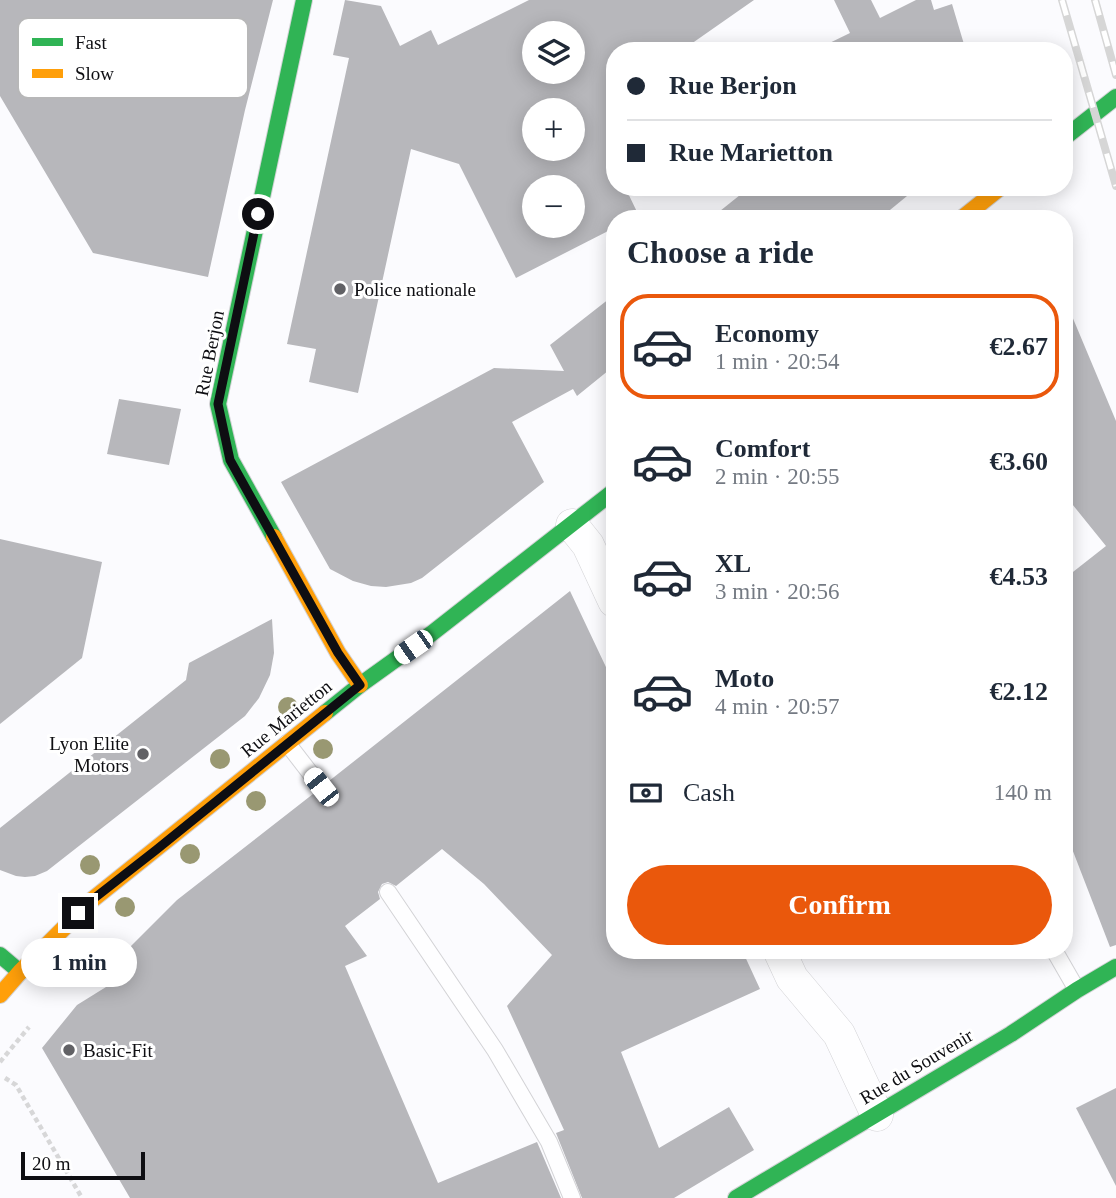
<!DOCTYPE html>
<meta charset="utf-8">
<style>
:root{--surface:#fff;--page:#f6f6f7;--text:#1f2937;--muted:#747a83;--line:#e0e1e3;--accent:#ea580c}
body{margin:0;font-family:Georgia,serif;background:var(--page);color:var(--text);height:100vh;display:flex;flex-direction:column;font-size:26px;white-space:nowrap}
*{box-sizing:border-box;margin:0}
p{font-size:23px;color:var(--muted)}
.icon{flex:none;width:38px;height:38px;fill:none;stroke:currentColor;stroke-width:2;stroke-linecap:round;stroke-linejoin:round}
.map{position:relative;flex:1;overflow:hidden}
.panel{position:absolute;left:606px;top:210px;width:467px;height:749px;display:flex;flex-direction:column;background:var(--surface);border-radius:28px;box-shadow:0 4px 18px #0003}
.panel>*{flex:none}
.banner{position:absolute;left:606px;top:42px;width:467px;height:154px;border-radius:28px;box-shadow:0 4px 18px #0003;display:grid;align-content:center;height:154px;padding:0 21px;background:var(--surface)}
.fabs{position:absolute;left:522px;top:21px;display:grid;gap:14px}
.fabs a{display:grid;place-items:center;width:63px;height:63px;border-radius:50%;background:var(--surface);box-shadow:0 4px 18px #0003;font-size:35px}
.scale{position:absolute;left:21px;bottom:18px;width:124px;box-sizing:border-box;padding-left:7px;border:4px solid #0e0e12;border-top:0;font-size:19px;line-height:24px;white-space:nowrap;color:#0e0e12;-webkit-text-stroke:5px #fff;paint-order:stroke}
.end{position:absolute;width:32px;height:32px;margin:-16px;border:9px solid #0e0e12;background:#fff;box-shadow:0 0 0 4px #fff}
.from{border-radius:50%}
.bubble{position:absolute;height:49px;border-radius:24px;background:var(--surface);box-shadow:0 4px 18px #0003;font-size:23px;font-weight:600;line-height:49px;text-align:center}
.car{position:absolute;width:21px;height:42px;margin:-21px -10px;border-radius:9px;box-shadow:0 0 5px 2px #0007;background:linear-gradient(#fff 24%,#345 0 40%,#fff 0 76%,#345 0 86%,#fff 0)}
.banner b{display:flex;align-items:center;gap:24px;height:66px;font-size:26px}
.banner b+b{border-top:2px solid var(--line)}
.banner i{width:18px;height:18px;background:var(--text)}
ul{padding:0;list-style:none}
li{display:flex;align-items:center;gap:21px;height:105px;margin:0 14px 10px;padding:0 7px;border:4px solid transparent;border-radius:28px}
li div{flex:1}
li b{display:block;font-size:26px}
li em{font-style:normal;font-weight:600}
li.selected{border-color:var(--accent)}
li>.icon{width:63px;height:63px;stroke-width:1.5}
h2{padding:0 21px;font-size:32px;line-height:84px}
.pay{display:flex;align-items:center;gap:18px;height:77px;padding:0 21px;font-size:26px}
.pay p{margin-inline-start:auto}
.button{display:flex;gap:14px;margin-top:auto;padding:14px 21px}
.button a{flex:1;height:80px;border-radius:42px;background:var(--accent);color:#fff;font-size:28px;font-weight:600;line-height:80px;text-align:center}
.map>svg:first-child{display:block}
.building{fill:#b7b7bb;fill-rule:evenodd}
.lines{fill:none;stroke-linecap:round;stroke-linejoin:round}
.lane-casing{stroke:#d3d3d6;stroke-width:18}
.street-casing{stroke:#d3d3d6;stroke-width:33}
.fast-casing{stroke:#d3d3d6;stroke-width:18}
.slow-casing{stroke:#d3d3d6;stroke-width:18}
.path{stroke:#d7d7d8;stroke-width:4.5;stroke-dasharray:5 3.5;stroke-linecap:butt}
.lane{stroke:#fefeff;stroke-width:16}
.street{stroke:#fefeff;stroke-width:32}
.fast{stroke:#30b455;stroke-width:16}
.slow{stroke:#ff9f0a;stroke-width:16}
.rail-casing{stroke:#d6d6d6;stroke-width:8}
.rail{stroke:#fff;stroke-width:5;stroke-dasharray:16;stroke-linecap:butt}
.tree{fill:#999872}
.route{stroke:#0e0e12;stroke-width:9}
.poi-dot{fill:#616165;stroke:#fff;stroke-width:2.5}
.labels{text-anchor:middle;stroke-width:6;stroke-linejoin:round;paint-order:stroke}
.poi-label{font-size:19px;fill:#0e0e12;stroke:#fff;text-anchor:start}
.street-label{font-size:19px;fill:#0e0e12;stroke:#fff}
.key{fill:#fff;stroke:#b7b7b8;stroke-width:2}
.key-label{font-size:19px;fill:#0e0e12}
</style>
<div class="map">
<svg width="1116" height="1198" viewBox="0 0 1116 1198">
<rect width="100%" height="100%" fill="#fbfbfe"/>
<g class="building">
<path d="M0,0h273l-28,110 -37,167 -115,-24 -93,-157z"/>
<path d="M345,0l36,6 19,40 31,-16 7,15 91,-45h225l-73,51h-67v136h11l14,29 -6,3h-19v9l-98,50 -57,-114 -48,-15 -53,244 -49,-11 7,-33 -29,-5 62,-286 -16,-3zM534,33h38v39h-38zM534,110h38v39h-38zM534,187h38v39h-38z"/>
<path d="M834,0h37l9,18 36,-18h15l3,10 18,-6 14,47h-153l37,-18z"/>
<path d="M750,187h168l-39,32h-169z"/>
<path d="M614,295v71l-37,30 -4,-7 -61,33 32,60 -122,96 -11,5 -25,4 -15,-1 -18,-5 -23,-12 -49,-87 213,-114 70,3 -14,-26z"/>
<path d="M1064,297l52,124v524l-6,2 -46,-119v-249l42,-33 -42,-52z"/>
<path d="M119,399l62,10 -12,56 -62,-11z"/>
<path d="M0,539l102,23 -20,96 -82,66z"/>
<path d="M570,591l44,93v266h128l18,39 -139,63 38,96 70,-41 25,43 -80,48h-92l-26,-65 8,-3 -57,-124 45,-51 -68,-71 -42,-35 -46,37 -8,-4 -6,2 -4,8 2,7 -35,27 22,30 -22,10 93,217 99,-41 24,56h-431l-88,-150 35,-43 29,-18 -6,-10 77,-77 136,-106 5,3 9,-1 4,-6 -2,-9z"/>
<path d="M272,619l2,34 -4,22 -11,23 -14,18 -198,155 -12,5 -10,1 -9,-1 -16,-6v-42l186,-148 3,-17z"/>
<path d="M1116,1088v98l-40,-78z"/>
</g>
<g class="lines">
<g class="lane-casing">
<g id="lane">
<path d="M287,743l34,44"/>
<path d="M388,892l107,158 54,92 23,56"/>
<path d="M1054,950l23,40"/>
</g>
</g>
<g class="street-casing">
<g id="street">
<path d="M572,525l16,20 26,56"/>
<path d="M779,950l13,28 47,56 38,81"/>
</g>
</g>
<g class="fast-casing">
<g id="fast">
<path d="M1064,138l52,-41"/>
<path d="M274,537l-43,-77 -13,-56 86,-404"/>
<path d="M325,713l35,-28 71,-51 183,-143"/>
<path d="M0,955l20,17"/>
<path d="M736,1198l275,-164 66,-44 39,-23"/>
</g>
</g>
<g class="slow-casing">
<g id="slow">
<path d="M961,219l40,-32"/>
<path d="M274,537l64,116 22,32"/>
<path d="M0,995l20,-23 72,-72 233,-187"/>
</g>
</g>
<g class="path">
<path d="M0,1062l29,-35"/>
<path d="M5,1078l11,7 66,113"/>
</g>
<use href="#lane" class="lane"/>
<use href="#street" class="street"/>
<use href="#fast" class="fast"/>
<use href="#slow" class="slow"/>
<g class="rail-casing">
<g id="rail">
<path d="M1062,0l54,186"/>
<path d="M1095,0l21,75"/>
</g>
</g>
<use href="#rail" class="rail"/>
</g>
<g class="tree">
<circle cx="288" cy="707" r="10"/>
<circle cx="323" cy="749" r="10"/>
<circle cx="220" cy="759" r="10"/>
<circle cx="256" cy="801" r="10"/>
<circle cx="190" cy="854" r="10"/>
<circle cx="90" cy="865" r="10"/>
<circle cx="125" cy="907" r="10"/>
<circle cx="71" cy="965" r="10"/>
</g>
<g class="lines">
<path class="route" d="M78,913l14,-13 64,-50 204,-165 -22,-32 -108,-193 -12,-56 40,-190"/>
</g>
<g class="poi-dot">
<circle cx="340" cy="289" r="7"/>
<circle cx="143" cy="754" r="7"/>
<circle cx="69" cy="1050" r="7"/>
</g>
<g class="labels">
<g class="poi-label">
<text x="354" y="296">Police nationale</text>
<text x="129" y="750" text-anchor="end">Lyon Elite<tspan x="129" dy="22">Motors</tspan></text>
<text x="83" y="1057">Basic-Fit</text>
</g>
<g class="street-label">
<text transform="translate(209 353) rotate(-79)" y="7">Rue Berjon</text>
<text transform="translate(286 718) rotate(-39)" y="7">Rue Marietton</text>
<text transform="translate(916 1066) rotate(-31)" y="7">Rue du Souvenir</text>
</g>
</g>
<rect x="18" y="18" width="230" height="80" rx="10" class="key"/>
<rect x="32" y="38" width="31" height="8" fill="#30b455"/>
<rect x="32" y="69" width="31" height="9" fill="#ff9f0a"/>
<g class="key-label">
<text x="75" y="49">Fast</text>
<text x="75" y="80">Slow</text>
</g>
</svg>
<div class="fabs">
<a><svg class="icon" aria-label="layers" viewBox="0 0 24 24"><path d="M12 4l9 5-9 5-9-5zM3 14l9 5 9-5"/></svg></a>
<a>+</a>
<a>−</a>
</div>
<div class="scale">20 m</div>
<i class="end from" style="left:258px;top:214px"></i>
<i class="end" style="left:78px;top:913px"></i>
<div class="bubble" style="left:21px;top:938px;width:116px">1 min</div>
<i class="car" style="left:413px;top:647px;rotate:235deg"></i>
<i class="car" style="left:321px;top:787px;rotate:322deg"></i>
<div class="banner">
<b><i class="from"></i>Rue Berjon</b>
<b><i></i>Rue Marietton</b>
</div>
<section class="panel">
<h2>Choose a ride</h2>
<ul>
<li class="selected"><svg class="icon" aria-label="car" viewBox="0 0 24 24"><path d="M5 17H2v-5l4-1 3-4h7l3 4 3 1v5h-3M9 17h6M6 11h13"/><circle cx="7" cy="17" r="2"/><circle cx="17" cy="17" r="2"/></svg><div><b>Economy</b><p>1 min · 20:54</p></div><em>€2.67</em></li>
<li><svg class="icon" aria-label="car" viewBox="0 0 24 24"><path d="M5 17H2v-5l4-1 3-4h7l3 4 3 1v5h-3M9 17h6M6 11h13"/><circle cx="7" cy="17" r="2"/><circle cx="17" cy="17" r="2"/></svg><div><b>Comfort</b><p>2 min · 20:55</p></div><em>€3.60</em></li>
<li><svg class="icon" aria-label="car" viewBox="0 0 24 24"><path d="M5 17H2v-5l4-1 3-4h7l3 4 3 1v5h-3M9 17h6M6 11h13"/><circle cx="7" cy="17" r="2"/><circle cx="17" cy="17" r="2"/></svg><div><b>XL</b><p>3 min · 20:56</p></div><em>€4.53</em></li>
<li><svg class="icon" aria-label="car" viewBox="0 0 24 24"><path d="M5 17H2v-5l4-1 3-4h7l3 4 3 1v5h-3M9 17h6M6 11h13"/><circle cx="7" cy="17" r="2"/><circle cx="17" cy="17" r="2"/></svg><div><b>Moto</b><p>4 min · 20:57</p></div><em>€2.12</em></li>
</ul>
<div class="pay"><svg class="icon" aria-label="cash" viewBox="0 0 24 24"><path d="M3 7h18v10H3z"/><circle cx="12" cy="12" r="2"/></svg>Cash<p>140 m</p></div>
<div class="button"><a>Confirm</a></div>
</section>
</div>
